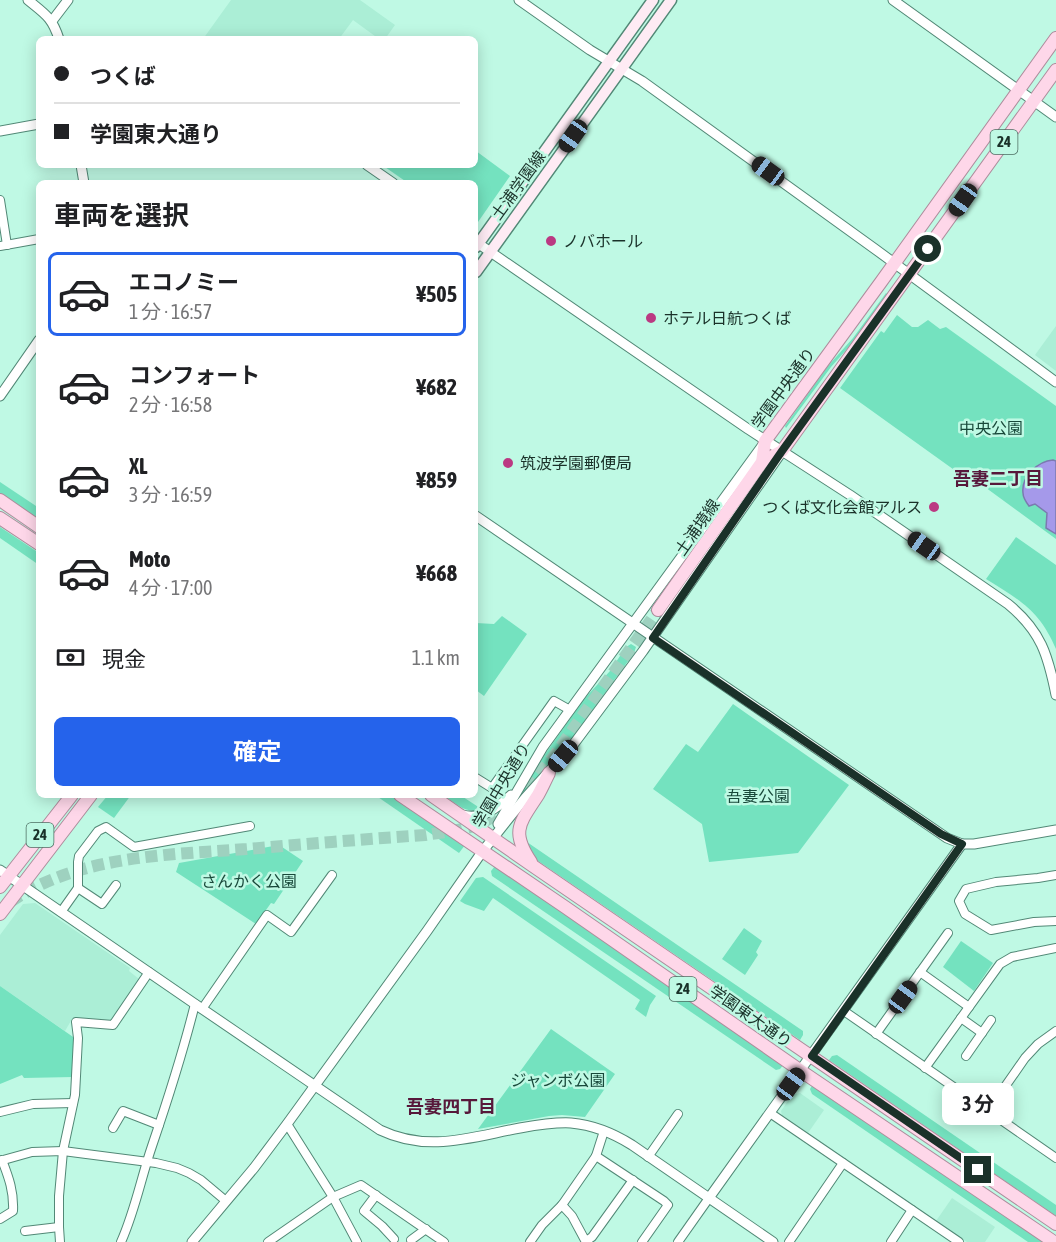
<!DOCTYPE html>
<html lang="ja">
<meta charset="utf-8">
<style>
:root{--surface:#fff;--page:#f6f6f6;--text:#202124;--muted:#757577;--line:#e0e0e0;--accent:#2563eb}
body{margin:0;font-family:"Asap Condensed","Noto Sans JP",sans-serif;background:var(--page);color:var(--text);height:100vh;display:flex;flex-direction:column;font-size:22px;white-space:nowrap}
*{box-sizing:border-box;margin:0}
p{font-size:20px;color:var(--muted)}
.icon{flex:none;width:33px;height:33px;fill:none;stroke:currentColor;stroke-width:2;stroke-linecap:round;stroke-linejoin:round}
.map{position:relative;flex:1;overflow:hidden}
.sheet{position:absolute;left:36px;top:180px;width:442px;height:618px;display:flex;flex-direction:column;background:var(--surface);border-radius:9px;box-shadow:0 3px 15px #0003}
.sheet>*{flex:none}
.banner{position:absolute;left:36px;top:36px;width:442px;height:132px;border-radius:9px;box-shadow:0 3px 15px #0003;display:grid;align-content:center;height:132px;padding:0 18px;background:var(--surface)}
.end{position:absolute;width:27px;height:27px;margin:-14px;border:8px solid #1a3129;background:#fff;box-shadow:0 0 0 3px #fff}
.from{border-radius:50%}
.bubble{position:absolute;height:42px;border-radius:9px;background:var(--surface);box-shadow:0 3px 15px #0003;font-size:20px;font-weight:700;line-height:42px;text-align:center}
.car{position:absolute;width:18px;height:36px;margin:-18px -9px;border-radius:8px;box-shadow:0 0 4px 2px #0007;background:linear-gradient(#222 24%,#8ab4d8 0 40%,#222 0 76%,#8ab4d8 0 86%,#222 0)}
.banner b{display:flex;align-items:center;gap:21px;height:57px;font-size:22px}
.banner b+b{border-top:2px solid var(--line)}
.banner i{width:15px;height:15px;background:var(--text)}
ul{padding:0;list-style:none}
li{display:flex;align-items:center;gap:18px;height:84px;margin:0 12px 9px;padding:0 6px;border:3px solid transparent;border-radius:9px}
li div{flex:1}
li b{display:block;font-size:22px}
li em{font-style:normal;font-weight:700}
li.selected{border-color:var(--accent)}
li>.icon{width:54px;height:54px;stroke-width:1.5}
h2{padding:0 18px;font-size:27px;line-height:72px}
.pay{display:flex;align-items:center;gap:15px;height:66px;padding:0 18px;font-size:22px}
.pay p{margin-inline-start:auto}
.action{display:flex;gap:12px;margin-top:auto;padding:12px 18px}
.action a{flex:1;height:69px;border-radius:9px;background:var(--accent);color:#fff;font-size:24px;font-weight:700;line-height:69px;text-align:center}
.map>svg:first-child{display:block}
.built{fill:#abeed6}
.green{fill:#74e2bf}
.water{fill:#a599ea;stroke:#7b7ab0;stroke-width:1.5}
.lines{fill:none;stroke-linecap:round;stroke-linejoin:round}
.primary-tunnel{stroke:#9ed1bf;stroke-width:12;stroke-dasharray:12 6;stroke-linecap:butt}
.minor-casing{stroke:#528876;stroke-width:10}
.tertiary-casing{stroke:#528876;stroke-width:11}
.secondary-casing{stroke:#528876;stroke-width:13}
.primary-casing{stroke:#ae8c9c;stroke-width:14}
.minor{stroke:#fff;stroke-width:8}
.tertiary{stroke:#fff;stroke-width:9}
.secondary{stroke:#feebf4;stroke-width:10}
.primary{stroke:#fed7e9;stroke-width:12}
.route{stroke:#1a3129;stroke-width:8}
.poi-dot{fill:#bb3982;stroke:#bff9e4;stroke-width:2}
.labels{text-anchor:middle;stroke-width:5;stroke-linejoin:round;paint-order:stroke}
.shield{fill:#bff9e4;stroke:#4c6d61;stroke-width:1.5}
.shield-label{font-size:15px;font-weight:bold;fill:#1a3129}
.street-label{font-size:16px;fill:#1a3129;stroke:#bff9e4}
.poi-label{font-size:16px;fill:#1a3129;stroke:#bff9e4;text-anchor:start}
.park-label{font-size:16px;fill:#18483a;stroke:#bff9e4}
.neighbourhood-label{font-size:18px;font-weight:bold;fill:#57183b;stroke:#bff9e4}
</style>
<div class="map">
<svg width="1056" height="1242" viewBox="0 0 1056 1242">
<rect width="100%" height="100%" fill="#bff9e4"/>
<g class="built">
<path d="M231,0h129l35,25 -10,14h-6l-26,-19 -14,19h-136z"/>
<path d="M1056,326v45l-21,-16z"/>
<path d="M35,903l95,65 -1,3 10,8 -29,42 -38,-2 -7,12 -65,-45v-51l23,-31z"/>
<path d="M800,1093l24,17 -16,23 -26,-18 -1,-4 11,-16z"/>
<path d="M952,1198l43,29 -10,15h-18l-31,-21z"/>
</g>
<g class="green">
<path d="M476,151l34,25 -32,46h-2v-39h-68l-26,-18h94z"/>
<path d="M886,293l1,1 -32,46 -24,27 -45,61 -1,-2 43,-60 25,-28z"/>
<path d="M897,315l15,12h6l10,-7 12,9 6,-2 110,79v133l-78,-57h-7l-131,-94 41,-57 3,2z"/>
<path d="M0,482l39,26v12l-39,-27z"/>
<path d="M0,527l39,26v12l-39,-27z"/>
<path d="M1016,537l40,28v84c-16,-38 -36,-49 -70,-70z"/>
<path d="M502,616l25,18 -43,62 -8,-6v-67l18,1z"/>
<path d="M631,644l5,3 -2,6 -67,92 -51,60 -1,-2 28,-46 41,-58 26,-28 16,-24z"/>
<path d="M733,704l116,81 -51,68 -89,9 -7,-38 -49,-35 33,-45 12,8z"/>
<path d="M108,795h23l-17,23 -16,-11z"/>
<path d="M375,795h16l74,50 -6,8z"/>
<path d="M443,795h17l23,15c-18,4 -26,-6 -40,-15z"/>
<path d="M524,840l279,191v4l-3,5 -256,-175 -9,-6z"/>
<path d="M279,845l24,16 -29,43 -3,-1 -15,21 -80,-52 3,-9z"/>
<path d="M495,866l289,198 -4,5 -4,1 -284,-194 -1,-5z"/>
<path d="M483,877l173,119 -6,9 -4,12 -11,-8 5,-9 -147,-102 -9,13 -19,-7 -5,-3 16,-23z"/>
<path d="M744,928l18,13 -6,11 2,3 -13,20 -23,-16z"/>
<path d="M961,941l32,22 -19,28 -31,-24z"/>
<path d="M0,986l76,53 -3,38 -49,1 -2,-3 -22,9z"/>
<path d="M551,1029l64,45 -30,43 -23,-2 -13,1 -71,13z"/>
<path d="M837,1055l219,150v11l-227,-156 3,-4z"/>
<path d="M813,1084l231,158h-16l-216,-148 -2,-5z"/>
</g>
<path class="water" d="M1053,460l3,1v73l-10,-6 1,-15 -12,-9 -6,2c-3,-4 -6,-8 -6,-13 -2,-16 15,-32 30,-33z"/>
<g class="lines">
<path class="primary-tunnel" d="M10,902c69,-47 157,-47 237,-53 59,-5 119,-10 178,-14 18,-3 38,-4 56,-12 31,-14 51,-41 73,-67l104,-146"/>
<g class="minor-casing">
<g id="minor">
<path d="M0,200l7,45"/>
<path d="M0,246l39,-7"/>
<path d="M476,778l16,10 62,-87 16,9"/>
<path d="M1056,875l-18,3 -42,4 -30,7 -7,12 6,13 26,16 43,-8 22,-1"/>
<path d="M78,888l24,16 14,-19"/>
<path d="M61,912l17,-24v-26l1,-6 19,-25 8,-4 28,20 116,-21"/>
<path d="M920,972l49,35"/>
<path d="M202,1009l65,-94 24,17 41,-57"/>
<path d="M844,1011l212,147"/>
<path d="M961,1018l21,15"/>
<path d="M876,1034l72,-101"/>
<path d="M966,1056l25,-36"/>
<path d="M925,1068l75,-104 12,-7 44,-9"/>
<path d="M988,1111l37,-53 13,-14 18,-13"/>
<path d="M0,1112l33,-8 40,-1"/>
<path d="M770,1113l189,129"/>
<path d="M287,1124l46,73 24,45"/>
<path d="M113,1128l10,-17 36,14"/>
<path d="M596,1156l68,45 4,4 -26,37"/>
<path d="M648,1157l30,-43"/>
<path d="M0,1161l32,-9 31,-1 93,12 21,5 12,5 12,7 25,21"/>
<path d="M376,1195l-12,16 18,15 12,13"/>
<path d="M562,1205l10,11 14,26"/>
<path d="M0,1219l13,-8c1,-19 -4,-33 -11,-51"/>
<path d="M25,1231l34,-4"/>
<path d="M411,1240l15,-11"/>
<path d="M586,1241l6,-4 41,-57"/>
<path d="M60,1242l-1,-15v-31l4,-45 12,-56 3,-57 -2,-16 37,3 36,-53"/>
<path d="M121,1242c14,-31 20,-64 31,-96 16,-47 31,-94 43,-142"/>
<path d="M268,1242l65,-45 28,-12 83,57"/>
<path d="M530,1242l12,-17 20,-20 34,-49 8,-25"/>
<path d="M678,1242l31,-44"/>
<path d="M789,1242l54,-79"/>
<path d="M891,1242l21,-32"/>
</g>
</g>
<g class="tertiary-casing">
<g id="tertiary">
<path d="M28,0c17,14 24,17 31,39"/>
<path d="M519,0l71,50 52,31 233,168 181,133"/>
<path d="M893,0l163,117"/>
<path d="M52,21l16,-21"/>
<path d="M0,131l39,-7"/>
<path d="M81,165l3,18"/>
<path d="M367,165l26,18"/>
<path d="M476,242l272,187 102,66 158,109c33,27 40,51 48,91"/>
<path d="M0,396l39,-56"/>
<path d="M476,516l471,322 15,6h12l82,-14"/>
<path d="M462,815c21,5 35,-7 49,-20"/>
<path d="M498,824l45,-77 222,-305"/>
<path d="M0,870l195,134 185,126c48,23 91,7 140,-2 17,-3 34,-6 51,-5 22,2 42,10 61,22l141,97"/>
<path d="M709,1198l253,-354"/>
<path d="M192,1242l62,-74 33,-44 140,-193 55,-79 43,-54 48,-53 70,-94 138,-198"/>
</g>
</g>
<g class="secondary-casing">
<g id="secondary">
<path d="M476,247l177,-247"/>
<path d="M476,272l195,-272"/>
</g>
</g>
<g class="primary-casing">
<g id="primary">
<path d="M762,462l20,-11 274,-381"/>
<path d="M0,500l39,27"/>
<path d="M0,518l39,26"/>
<path d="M658,610l104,-148 3,-21 116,-159 175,-244"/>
<path d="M400,795l165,112 236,164 253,171"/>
<path d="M431,795l102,71 523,358"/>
<path d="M531,862c-21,-31 -11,-39 7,-67 4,-7 7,-14 11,-22"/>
<path d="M0,887l72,-92"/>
<path d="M0,914l91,-119"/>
</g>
</g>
<use href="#minor" class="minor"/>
<use href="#tertiary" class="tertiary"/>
<use href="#secondary" class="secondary"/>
<use href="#primary" class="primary"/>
</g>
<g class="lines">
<path class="route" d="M928,249l-146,202 -129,187 288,196 21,10 -150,212 166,114"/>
</g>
<g class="poi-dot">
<circle cx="551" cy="241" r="6"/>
<circle cx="651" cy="318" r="6"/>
<circle cx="508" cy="463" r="6"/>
<circle cx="934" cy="507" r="6"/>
</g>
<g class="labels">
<g class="shield">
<rect x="990.5" y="130" width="27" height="24" rx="4.5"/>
<rect x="26.5" y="823" width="27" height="24" rx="4.5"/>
<rect x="669.5" y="977" width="27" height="24" rx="4.5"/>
</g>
<g class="shield-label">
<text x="1004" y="147">24</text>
<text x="40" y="840">24</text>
<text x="683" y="994">24</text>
</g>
<g class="street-label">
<text transform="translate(518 185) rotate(-54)" y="6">土浦学園線</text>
<text transform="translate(783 388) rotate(-54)" y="6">学園中央通り</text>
<text transform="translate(697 527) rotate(-55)" y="6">土浦境線</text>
<text transform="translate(501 785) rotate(-59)" y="6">学園中央通り</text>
<text transform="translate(751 1016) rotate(35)" y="6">学園東大通り</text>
</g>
<g class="poi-label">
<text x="563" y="247">ノバホール</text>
<text x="663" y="324">ホテル日航つくば</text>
<text x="520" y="469">筑波学園郵便局</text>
<text x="922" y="513" text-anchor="end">つくば文化会館アルス</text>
</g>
<g class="park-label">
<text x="991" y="434">中央公園</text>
<text x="758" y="802">吾妻公園</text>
<text x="249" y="887">さんかく公園</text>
<text x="558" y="1086">ジャンボ公園</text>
</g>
<g class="neighbourhood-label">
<text x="998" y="485">吾妻二丁目</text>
<text x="451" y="1113">吾妻四丁目</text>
</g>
</g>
</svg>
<i class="end from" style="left:928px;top:249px"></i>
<i class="end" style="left:978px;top:1170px"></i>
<div class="bubble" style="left:942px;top:1083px;width:72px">3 分</div>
<i class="car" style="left:573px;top:136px;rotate:215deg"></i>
<i class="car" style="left:768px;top:171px;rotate:306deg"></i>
<i class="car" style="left:963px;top:200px;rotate:215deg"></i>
<i class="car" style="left:924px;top:546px;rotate:305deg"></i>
<i class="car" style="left:563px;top:756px;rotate:220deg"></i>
<i class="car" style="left:903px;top:997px;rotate:36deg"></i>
<i class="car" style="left:791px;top:1084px;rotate:36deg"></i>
<div class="banner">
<b><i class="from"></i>つくば</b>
<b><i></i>学園東大通り</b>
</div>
<section class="sheet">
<h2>車両を選択</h2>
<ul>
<li class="selected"><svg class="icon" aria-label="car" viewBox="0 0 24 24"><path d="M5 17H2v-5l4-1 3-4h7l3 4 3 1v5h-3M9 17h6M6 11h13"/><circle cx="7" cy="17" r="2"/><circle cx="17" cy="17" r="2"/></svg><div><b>エコノミー</b><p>1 分 · 16:57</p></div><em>¥505</em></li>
<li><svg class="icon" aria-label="car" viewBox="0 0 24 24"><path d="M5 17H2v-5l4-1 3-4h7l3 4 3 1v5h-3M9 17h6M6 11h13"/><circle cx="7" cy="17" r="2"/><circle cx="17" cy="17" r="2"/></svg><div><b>コンフォート</b><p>2 分 · 16:58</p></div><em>¥682</em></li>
<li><svg class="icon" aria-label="car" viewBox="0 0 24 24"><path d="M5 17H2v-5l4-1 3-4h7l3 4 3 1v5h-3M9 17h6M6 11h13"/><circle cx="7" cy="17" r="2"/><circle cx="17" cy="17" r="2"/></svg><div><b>XL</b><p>3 分 · 16:59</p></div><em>¥859</em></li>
<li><svg class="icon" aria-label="car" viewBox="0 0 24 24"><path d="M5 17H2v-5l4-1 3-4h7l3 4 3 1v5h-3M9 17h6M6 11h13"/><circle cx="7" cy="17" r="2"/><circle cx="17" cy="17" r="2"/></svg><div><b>Moto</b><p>4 分 · 17:00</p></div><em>¥668</em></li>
</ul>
<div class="pay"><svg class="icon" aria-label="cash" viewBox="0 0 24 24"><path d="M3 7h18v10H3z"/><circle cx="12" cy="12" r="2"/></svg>現金<p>1.1 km</p></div>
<div class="action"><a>確定</a></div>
</section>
</div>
